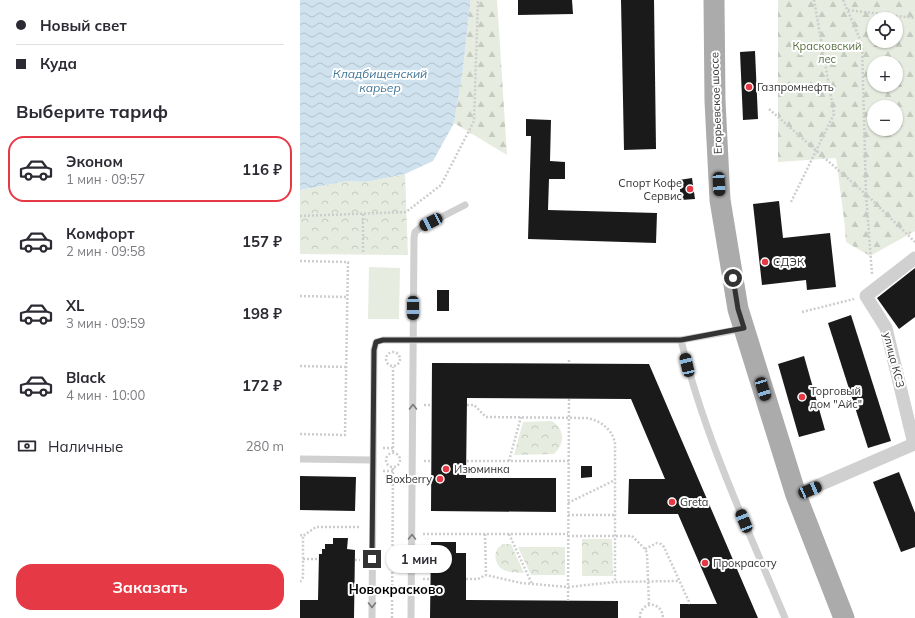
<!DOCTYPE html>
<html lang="ru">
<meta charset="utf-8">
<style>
:root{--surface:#fff;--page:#f2f2f3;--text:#2b2b33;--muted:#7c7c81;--line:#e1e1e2;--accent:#e63946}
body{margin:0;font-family:Mulish,sans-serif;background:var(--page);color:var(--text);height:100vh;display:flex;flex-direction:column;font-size:15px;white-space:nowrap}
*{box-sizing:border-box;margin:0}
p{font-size:13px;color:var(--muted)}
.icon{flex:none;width:22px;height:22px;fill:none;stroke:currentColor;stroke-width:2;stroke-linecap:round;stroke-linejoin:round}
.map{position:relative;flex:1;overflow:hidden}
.panel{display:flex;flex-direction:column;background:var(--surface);width:300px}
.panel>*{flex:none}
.banner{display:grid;align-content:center;height:88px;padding:0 16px;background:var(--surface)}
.controls{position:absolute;left:567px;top:12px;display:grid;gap:8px}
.controls a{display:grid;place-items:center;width:36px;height:36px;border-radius:50%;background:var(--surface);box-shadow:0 1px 3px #0004;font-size:20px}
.end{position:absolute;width:18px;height:18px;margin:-9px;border:5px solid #333;background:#fff;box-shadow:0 0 0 2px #fff}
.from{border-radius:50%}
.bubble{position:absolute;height:28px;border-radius:14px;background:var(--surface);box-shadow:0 1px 3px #0004;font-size:13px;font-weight:700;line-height:28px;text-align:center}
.car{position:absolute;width:12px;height:24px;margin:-12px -6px;border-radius:5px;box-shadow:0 0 3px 1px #0007;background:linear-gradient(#222 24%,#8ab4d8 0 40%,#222 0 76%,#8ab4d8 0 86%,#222 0)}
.banner b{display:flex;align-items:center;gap:14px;height:38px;font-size:15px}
.banner b+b{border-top:1px solid var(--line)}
.banner i{width:10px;height:10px;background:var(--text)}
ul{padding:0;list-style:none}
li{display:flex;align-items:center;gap:12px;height:66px;margin:0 8px 6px;padding:0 8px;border:2px solid transparent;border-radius:16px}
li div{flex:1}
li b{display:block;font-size:15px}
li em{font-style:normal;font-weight:700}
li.current{border-color:var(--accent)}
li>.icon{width:36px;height:36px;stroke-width:1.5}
h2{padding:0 16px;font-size:18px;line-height:48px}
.pay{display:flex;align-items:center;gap:10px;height:44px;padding:0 16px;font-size:15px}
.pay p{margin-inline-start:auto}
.primary-button{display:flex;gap:8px;margin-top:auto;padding:8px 16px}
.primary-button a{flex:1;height:46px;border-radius:16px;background:var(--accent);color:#fff;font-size:16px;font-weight:700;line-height:46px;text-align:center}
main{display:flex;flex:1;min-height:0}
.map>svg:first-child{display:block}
.forest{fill:url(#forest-firs);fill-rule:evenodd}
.park{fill:url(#park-crowns)}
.pitch{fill:#e6ecdf}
.water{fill:url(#water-waves)}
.building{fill:#1a1a1a}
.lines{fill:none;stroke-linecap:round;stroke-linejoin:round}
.path{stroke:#cdcdcd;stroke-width:2.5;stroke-dasharray:2 2;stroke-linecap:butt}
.service{stroke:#d0d0d0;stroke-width:7}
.minor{stroke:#d0d0d0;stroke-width:13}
.primary{stroke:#ababab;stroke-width:21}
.oneway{stroke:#7a7a7a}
.route{stroke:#333;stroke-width:5}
.poi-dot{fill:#e63946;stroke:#fff;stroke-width:1.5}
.labels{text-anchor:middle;stroke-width:4;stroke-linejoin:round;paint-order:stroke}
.park-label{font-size:11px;fill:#56703f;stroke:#fff}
.poi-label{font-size:11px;fill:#333;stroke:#fff;text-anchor:start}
.street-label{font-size:11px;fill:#333;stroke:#fff}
.water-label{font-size:12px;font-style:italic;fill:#3f7597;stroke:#fff}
.quarter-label{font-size:13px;font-weight:bold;fill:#000;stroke:#fff}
</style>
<main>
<section class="panel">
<div class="banner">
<b><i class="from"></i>Новый свет</b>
<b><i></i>Куда</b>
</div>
<h2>Выберите тариф</h2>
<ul>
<li class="current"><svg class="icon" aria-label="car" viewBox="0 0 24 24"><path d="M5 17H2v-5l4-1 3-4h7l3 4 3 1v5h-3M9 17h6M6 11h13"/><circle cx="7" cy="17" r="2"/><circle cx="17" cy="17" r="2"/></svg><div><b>Эконом</b><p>1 мин · 09:57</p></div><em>116 ₽</em></li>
<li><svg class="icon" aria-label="car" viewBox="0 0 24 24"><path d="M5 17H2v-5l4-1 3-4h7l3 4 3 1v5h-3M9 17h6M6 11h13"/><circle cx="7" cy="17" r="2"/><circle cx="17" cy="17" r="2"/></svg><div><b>Комфорт</b><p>2 мин · 09:58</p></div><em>157 ₽</em></li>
<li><svg class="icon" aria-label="car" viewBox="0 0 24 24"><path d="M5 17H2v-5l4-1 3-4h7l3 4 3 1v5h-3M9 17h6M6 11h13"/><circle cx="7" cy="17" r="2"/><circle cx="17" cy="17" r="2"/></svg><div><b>XL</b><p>3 мин · 09:59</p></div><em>198 ₽</em></li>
<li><svg class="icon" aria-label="car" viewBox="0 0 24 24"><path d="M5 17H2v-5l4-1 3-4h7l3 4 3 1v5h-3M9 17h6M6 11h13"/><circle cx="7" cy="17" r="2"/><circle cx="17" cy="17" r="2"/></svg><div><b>Black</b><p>4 мин · 10:00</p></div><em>172 ₽</em></li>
</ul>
<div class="pay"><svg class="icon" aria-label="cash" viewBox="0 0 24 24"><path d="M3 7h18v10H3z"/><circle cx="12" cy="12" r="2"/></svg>Наличные<p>280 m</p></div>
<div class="primary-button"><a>Заказать</a></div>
</section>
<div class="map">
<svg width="615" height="618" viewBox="0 0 615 618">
<defs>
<pattern id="forest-firs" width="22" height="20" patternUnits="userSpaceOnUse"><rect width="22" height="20" fill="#e6ecdf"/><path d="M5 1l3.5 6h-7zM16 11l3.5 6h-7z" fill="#c6cbc0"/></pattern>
<pattern id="park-crowns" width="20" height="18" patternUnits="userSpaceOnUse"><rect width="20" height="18" fill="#e6ecdf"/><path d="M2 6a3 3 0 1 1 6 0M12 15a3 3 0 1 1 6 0" fill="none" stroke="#c6cbc0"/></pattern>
<pattern id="water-waves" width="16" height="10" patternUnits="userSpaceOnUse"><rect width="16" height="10" fill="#cfe2ee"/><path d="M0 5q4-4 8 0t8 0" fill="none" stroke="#b2c2cd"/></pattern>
</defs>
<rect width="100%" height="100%" fill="#fff"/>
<g class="forest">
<path d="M170,0h27l10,155 -53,-32 8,-47 8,-70z"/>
<path d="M478,0h137v231l-45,25 -24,-14 -2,-23 -8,-61 -58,4zM574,19h22v22h-22zM574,63h22v22h-22zM574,107h22v22h-22z"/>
</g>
<g class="park">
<path d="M105,174l3,81 -108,-1v-64l47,-9 19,1z"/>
<path d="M252,421c13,9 13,22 2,33l-40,1 9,-33z"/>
<path d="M282,539h30l1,37h-31z"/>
<path d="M203,544h8l13,29c-7,-1 -16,0 -22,-4 -6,-4 -9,-15 -4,-21 1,-1 4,-3 5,-4z"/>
<path d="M218,547h47v28h-34z"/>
</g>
<path class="pitch" d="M69,267l31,1 -1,51h-31z"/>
<path class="water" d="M0,0h170v6l-8,70 -8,47 -21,38 -28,13 -39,8 -19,-1 -47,9z"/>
<g class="building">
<path d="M218,0h54l1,14 -55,1z"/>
<path d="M321,0h33l2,149 -32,1z"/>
<path d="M455,51l3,68 -15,1 -3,-68z"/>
<path d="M226,119l25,1 -1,41 15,1v17h-16l-1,31 109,3 -1,30 -128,-4 3,-103h-5z"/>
<path d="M392,178l3,21 -14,1 -2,-20z"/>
<path d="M479,201l4,37 47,-5 6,54 -29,3 -1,-10 -44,5 -9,-81z"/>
<path d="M615,268v49l-16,12 -22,-31z"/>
<rect x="137" y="290" width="12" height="21"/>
<path d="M551,315l40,126 -23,7 -40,-125z"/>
<path d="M504,356l21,74 -26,7 -21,-73z"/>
<path d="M132,363l217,1 109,254h-78v-14h37l-39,-90h-50l1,-35h36l-34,-80 -164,-1 -1,80h90v34l-125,-1z"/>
<path d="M281,466h11v11l-11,1z"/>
<path d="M599,472l16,41v34l-14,5 -28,-70z"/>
<path d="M0,476l56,1 -1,34 -55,-1z"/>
<path d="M33,538h15l-1,11 8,1 -1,68h-54v-18h18l1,-46h3v-5h3v-5h8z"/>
<path d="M131,542h25v11h10v47l152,1v17h-188z"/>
</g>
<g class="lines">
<g class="path">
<path d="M543,0l19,44 4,150 6,80"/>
<path d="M548,10l67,8"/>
<path d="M469,109l101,89 45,44"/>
<path d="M491,202l43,-88 -20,-114"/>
<path d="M63,214v40"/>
<path d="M0,216l106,-4 35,-27 33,-64 4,-121"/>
<path d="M0,261l48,1 -3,173 -45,-1"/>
<path d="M0,296l47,1"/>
<path d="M502,312l52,-13"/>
<circle cx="93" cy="359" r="7"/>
<path d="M269,360v4"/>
<path d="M0,366l46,1"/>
<path d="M124,405h8"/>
<path d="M167,405h7l12,12 101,1c14,3 25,11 28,25v139"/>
<path d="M83,448h10"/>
<path d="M93,452v-85"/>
<circle cx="93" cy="460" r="7"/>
<path d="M124,461h7"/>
<path d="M167,461h102"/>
<path d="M209,461l12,-44"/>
<path d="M83,471h10"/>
<path d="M268,503l47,-23"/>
<path d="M268,515h47"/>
<path d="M123,534h145"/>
<path d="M185,534l1,41 35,8 47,4 47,-5 64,-1"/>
<path d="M209,534l23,50"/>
<path d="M0,535l3,1 13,-9h44"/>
<path d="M268,536h64l13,13 2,4 2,52"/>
<path d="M345,549l12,-6 4,1 3,3 26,57"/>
<path d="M3,559h16"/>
<path d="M55,560h5"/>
<path d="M123,579h7"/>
<path d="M166,579h12l8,-4"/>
<path d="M0,582l3,-5v-41"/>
<path d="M268,601l1,-203"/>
<path d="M92,618l1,-151"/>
<path d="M340,618c-1,-16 22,-19 23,0"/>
</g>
<g class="service">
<path d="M381,340c23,96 66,187 104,278"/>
<path d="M0,459l73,1"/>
<path d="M72,618l2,-268 2,-8 7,-2h298l61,-11"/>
<path d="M111,618l3,-380 1,-6 5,-4 45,-23"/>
</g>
<path class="minor" d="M496,495l118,-51 -28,-116 -20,-32 49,-38"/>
<path class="primary" d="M414,0l1,101 5,99 18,109 58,186 48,123"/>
</g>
<defs><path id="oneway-chevron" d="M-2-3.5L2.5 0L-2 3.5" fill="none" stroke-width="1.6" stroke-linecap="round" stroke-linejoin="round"/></defs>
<g class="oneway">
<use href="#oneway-chevron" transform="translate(113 407) rotate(-90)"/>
<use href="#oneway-chevron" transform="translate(112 537) rotate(-90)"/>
<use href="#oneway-chevron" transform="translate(72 605) rotate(90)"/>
</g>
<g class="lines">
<path class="route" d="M72,559l2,-209 2,-8 7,-2h298l63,-12 -6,-19 -5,-31"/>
</g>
<g class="poi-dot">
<circle cx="449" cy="87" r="4"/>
<circle cx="390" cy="189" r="4"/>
<circle cx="465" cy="262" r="4"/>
<circle cx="502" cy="397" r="4"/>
<circle cx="146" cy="469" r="4"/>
<circle cx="140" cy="479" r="4"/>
<circle cx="372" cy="502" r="4"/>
<circle cx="405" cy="563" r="4"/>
</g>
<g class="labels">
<g class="park-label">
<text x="527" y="50">Красковский<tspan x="527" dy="13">лес</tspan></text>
</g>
<g class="poi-label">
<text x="457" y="91">Газпромнефть</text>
<text x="382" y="187" text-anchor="end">Спорт Кофе<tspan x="382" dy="13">Сервис</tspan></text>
<text x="473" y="266">СДЭК</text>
<text x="510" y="395">Торговый<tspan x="510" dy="13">дом "Айс"</tspan></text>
<text x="154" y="473">Изюминка</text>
<text x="132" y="483" text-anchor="end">Boxberry</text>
<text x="380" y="506">Greta</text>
<text x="413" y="567">Прокрасоту</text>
</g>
<g class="street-label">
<text transform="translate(416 103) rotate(-92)" y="4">Егорьевское шоссе</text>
<text transform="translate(594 360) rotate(76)" y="4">улица КСЗ</text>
</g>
<g class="water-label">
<text x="80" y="78">Кладбищенский<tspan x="80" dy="14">карьер</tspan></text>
</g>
<g class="quarter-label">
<text x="96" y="594">Новокрасково</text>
</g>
</g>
</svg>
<div class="controls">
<a><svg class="icon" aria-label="locate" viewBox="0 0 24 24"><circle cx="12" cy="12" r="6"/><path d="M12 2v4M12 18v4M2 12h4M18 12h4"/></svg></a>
<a>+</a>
<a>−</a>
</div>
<i class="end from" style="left:433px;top:278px"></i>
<i class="end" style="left:72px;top:559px"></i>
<div class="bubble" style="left:86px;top:545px;width:66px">1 мин</div>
<i class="car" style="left:419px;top:184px;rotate:177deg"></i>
<i class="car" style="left:131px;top:222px;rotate:243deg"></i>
<i class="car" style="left:113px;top:308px;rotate:180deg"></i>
<i class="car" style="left:387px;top:365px;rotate:347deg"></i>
<i class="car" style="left:463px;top:389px;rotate:163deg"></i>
<i class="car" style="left:510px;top:490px;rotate:67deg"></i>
<i class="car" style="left:444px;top:521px;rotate:338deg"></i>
</div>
</main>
